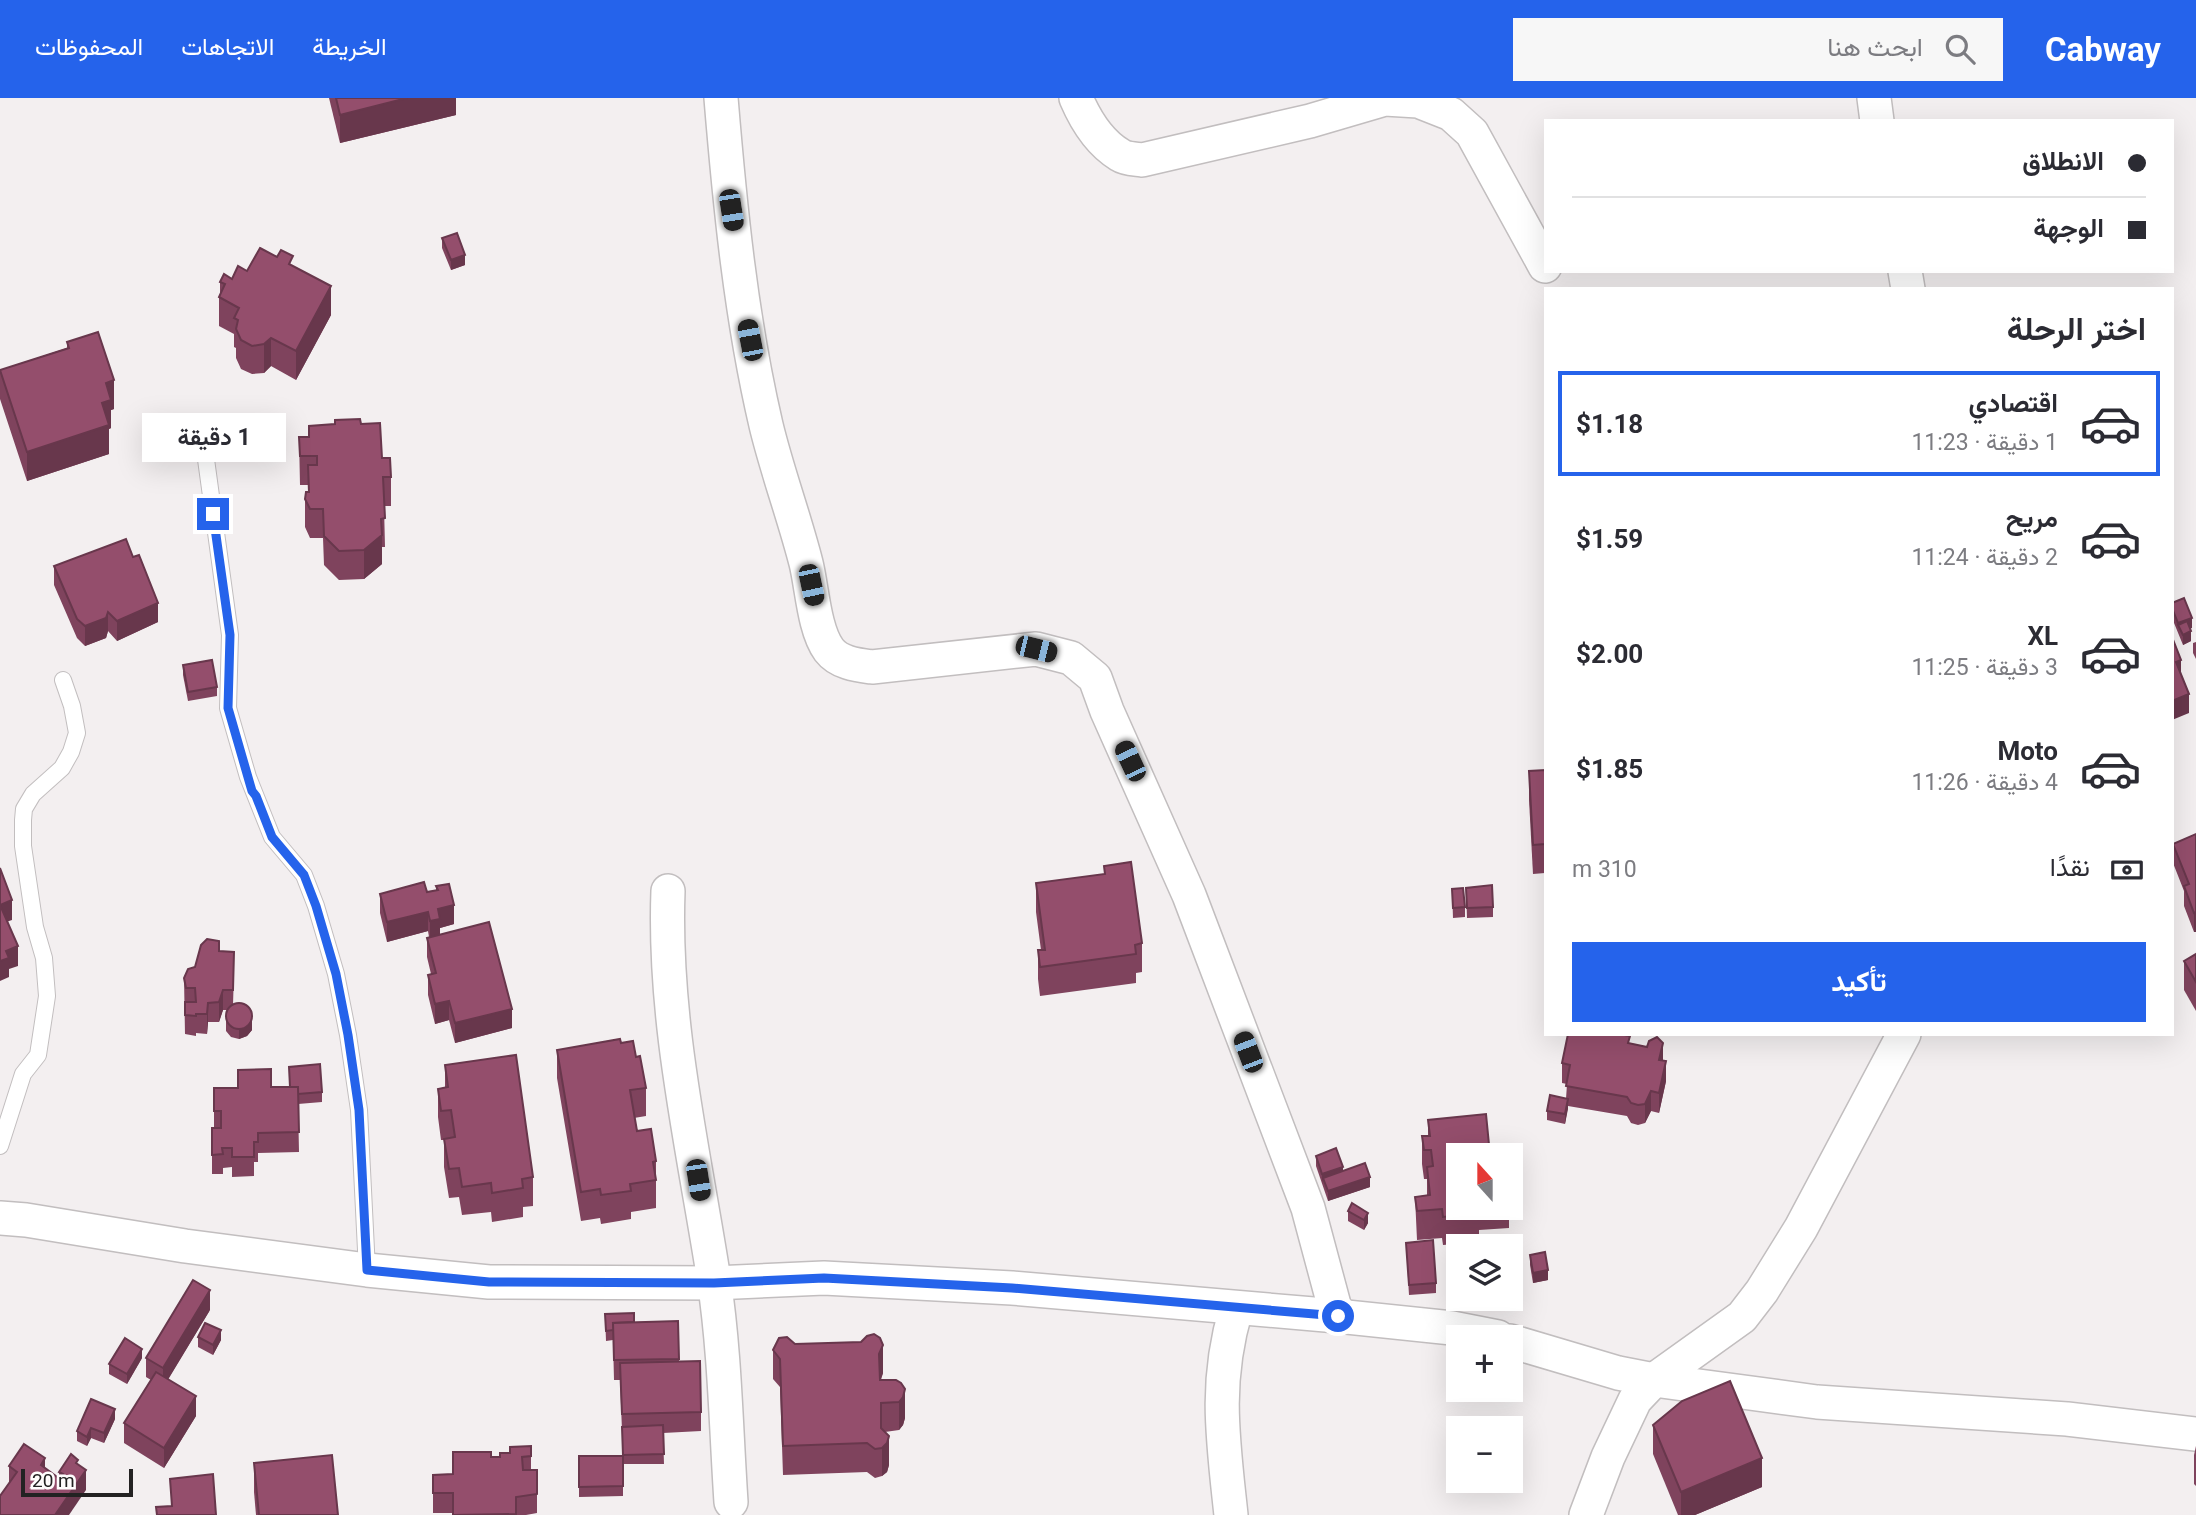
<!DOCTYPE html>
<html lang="ar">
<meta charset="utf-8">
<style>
:root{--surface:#fff;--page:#f7f7f7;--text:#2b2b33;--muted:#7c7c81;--line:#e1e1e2;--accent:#2563eb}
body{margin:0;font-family:Roboto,Vazirmatn,sans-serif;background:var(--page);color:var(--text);direction:rtl;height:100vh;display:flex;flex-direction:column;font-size:26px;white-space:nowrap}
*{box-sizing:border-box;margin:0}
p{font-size:23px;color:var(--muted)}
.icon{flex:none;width:38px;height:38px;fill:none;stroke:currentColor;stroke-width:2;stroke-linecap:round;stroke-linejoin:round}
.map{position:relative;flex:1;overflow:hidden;direction:ltr}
.drawer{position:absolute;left:1544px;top:189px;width:630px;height:749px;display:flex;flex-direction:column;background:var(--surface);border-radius:0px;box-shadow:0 7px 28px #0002;direction:rtl}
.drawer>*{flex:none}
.banner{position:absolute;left:1544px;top:21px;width:630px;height:154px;border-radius:0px;box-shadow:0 7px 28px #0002;direction:rtl;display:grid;align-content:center;height:154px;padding:0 28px;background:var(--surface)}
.needle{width:46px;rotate:339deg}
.tools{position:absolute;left:1446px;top:1045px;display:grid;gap:14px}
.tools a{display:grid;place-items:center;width:77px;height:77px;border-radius:0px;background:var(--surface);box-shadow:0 7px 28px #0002;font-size:35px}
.scale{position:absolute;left:21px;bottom:18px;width:112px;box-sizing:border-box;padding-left:7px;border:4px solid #232222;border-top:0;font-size:19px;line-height:24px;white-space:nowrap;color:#232222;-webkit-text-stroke:5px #fffdfd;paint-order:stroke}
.end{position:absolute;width:32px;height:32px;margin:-16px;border:9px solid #2563eb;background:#fff;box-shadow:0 0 0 4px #fff}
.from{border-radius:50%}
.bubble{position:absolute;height:49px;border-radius:0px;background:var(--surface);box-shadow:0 7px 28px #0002;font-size:23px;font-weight:700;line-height:49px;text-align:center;direction:rtl}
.car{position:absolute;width:21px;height:42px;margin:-21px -10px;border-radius:9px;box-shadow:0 0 5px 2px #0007;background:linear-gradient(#222 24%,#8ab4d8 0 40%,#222 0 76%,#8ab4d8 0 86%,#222 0)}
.banner b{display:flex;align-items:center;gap:24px;height:66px;font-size:26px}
.banner b+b{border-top:2px solid var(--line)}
.banner i{width:18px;height:18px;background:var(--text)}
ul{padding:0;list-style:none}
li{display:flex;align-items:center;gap:21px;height:105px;margin:0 14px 10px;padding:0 14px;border:4px solid transparent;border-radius:0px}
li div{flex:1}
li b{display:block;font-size:26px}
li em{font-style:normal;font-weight:700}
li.on{border-color:var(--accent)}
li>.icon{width:63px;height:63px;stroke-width:1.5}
h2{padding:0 28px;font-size:32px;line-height:84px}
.pay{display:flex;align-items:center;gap:18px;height:77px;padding:0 28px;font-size:26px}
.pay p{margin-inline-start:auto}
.button{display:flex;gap:14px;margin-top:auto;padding:14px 28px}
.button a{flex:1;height:80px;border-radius:0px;background:var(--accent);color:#fff;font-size:28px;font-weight:700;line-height:80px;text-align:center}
header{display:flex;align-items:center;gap:42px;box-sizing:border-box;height:98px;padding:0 35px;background:var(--accent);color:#fff}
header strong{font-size:33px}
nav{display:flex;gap:38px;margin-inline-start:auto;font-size:24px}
.search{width:490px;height:63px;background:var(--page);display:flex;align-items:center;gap:18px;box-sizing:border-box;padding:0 24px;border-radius:0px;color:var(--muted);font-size:26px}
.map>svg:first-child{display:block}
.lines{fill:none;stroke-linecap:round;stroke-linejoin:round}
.service-casing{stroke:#c2bebf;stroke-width:18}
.minor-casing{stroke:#c2bebf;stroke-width:36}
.service{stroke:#fff;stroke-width:16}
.minor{stroke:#fff;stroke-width:33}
.wall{fill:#7f435d}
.shaded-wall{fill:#68374c}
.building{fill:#944e6c;stroke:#68374c;stroke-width:2}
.route{stroke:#2563eb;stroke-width:9}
</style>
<header>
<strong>Cabway</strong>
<div class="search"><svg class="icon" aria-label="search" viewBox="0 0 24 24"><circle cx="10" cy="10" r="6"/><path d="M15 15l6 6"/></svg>ابحث هنا</div>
<nav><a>الخريطة</a><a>الاتجاهات</a><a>المحفوظات</a></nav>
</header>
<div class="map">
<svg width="2196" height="1417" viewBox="0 0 2196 1417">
<rect width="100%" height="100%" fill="#f3eff0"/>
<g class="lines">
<g class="service-casing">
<g id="service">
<path d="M205,354l25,183 -2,73 20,69 24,60 32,38 12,31 20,68 12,61 11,75 8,160"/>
<path d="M0,1048l23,-72 15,-19 9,-59 -3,-38 -9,-31 -12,-81v-26l1,-11 9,-15 29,-26 9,-16 6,-19 -5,-27 -9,-26"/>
</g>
</g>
<g class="minor-casing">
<g id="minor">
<path d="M721,0c9,109 20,220 45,327 11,46 28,91 40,138 6,24 8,67 23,87 10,13 28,15 43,17l164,-18 35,9 24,20 12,33 82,184 119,313 29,108"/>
<path d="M1076,0c9,21 24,45 44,57 6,4 15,4 22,5l168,-39 75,-22 33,2 33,13 21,19 73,133"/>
<path d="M1874,0l3,23"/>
<path d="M1905,173l3,18"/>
<path d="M668,793c-5,131 26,260 46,389 11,73 12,148 17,222"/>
<path d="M0,1120l26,2 159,26 182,24 122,12 225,1 110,-5 188,10 325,28 115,12 46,9"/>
<path d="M1510,1243l108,32 36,7 163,22 250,17 129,15"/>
<path d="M1231,1417c-8,-75 -17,-132 5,-206"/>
<path d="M1586,1417l22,-58 27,-57 19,-20 88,-63 20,-26 39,-63 103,-194"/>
</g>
</g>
<use href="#service" class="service"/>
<use href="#minor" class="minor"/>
</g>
<g class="wall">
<path d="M329,0h127v17l-116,28z"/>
<path d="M442,140l23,27 -14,5 -9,-22z"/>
<path d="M293,168l38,49 -35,65 -25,-14 -7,7 -12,1 -11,-5 -5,-11v-10l-2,-1v-13l-15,-8v-29l1,-3v-12l12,-3 15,-8z"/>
<path d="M67,244l47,67 -3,1v18l-2,1v25l-82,27 -27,-82v-29l67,-22z"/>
<path d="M361,326l21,34 9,19v29h-7l1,41h-3v17l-18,15 -25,1 -15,-15 -1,-27h-13l-5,-11v-28l3,-7v-7h-8l-1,-48h10v-11z"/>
<path d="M54,468l104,56 -41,19 -9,-10 -2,7 -21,8 -8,-8 -23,-53z"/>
<path d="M2172,505l20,25h-2l1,13 -8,4 -11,-27z"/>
<path d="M2196,544v17l-3,-6v-10z"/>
<path d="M183,567l34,22v9l-29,5 -5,-26z"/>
<path d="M1545,672v103l-12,1 -4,-74v-29z"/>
<path d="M2196,736v98h-2l-10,-26v-15l-11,-28v-19z"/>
<path d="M1104,768l38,77v29l-6,1v10l-96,13 -2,-17v-29h3l-5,-38v-29l68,-9z"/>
<path d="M436,788l18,38 -14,4v6l72,94 -57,15 -6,-23 -14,4 -7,-29v-20l3,-1 -4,-17v-19l2,-1 -1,-6 -41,11 -7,-29v-19l47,-2 9,-2z"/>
<path d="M1466,790l27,19v10l-26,1z"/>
<path d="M1452,791l13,18v10l-12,1z"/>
<path d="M219,853l15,21 -1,33 19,25 -5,6 -8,3 -8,-2 -5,-6v-18l2,-3h-5l-4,12h-11l-1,12 -11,-1v3l-11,-2 -1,-56 11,-11z"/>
<path d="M2196,856v57l-12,-21v-29z"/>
<path d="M621,945l15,14 10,31v28l-12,2 3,13 19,30v47l-25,4v7l-30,5 -1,-6 -19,3 -24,-143v-28z"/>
<path d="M1630,946l33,17 3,20 -7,32 -8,-2 -6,12 -7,2 -7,-2 -4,-7 -59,-10 -3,18 -18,-4v-9l19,-12 1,-15 -5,-1v-20z"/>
<path d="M445,967l88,112v29l-10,1v10l-31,5 -1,-10 -29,3 -3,-18 -10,1 -5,-31v-27h-3l-3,-23v-28l7,-2z"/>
<path d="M289,969l33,25v10l-24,2 1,48 -41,1v9h-4v14l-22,1v-10l-9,1v6h-11v-46h2v-40l75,-1z"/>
<path d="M1428,1022l30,88h51v20l-30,2v12l-36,3 -1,-7 -25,2 -2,-43 12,-2v-16h-3l-2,-15v-28h6z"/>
<path d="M1316,1058l27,15 27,16 -42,14 -12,-35z"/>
<path d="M1352,1105l16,20 -4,7 -16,-9v-10z"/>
<path d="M1406,1145l30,40v10l-27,2z"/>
<path d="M1530,1157l18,25 -15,3 -3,-18z"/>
<path d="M210,1212l-42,69 28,37 -32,52 -40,-25v-20l27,-43 -5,-3v-19z"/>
<path d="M605,1216l29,8 44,-1 1,40 22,51v19l-38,2 1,31h-41v32l-44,1v-41h44l-3,-76h-6l-1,-40 -7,1z"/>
<path d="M198,1239l23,3 -8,15 -15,-8z"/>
<path d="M795,1246l88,29 -2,7h15l9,38 -2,7 -4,5 -14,2 4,33 -2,7 -5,4 -7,2 -8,-6 -84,3 -3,-88 -7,-8v-29z"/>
<path d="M142,1260l-15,26 -18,-10v-10z"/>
<path d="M115,1321l-11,24 -13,-5 -4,8 -10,-5v-10z"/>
<path d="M1653,1327l109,62 -67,28h-17l-25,-61z"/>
<path d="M531,1348v24h6v43l-11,2h-73v-2h-20v-38l20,-1 38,-17h9z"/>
<path d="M2196,1348v40l-2,-2v-29z"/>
<path d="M254,1365l84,52h-82l-2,-23z"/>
<path d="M78,1367l8,25 -77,-6v-18l36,3 14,9v-6z"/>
</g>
<g class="shaded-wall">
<path d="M407,0h49v17l-116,28v-28z"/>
<path d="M465,157v10l-14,5v-10z"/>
<path d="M331,188v29l-35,65v-29z"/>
<path d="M271,240v28l-7,7v-29z"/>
<path d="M114,282v29l-3,1v18l-2,1v25l-82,27v-29l75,-49 4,-20z"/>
<path d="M382,437v29l-18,15v-29z"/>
<path d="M158,505v19l-41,19v-20z"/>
<path d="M108,514v19l-2,7 -21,8v-20z"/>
<path d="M2192,520v10l-11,4 -3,-7v8v-10z"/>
<path d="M2191,533v10l-8,4v-10z"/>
<path d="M2181,562v19l-5,-17z"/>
<path d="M2189,596v19l-17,7v-19z"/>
<path d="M12,802v20l-12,4v-19z"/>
<path d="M454,807v19l-14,4v10l-10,3v-20l8,-12z"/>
<path d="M428,814v19l-41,11v-20z"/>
<path d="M2196,814v20h-2v-19z"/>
<path d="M18,848v20l-9,3v8l-9,4v-20l6,-10z"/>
<path d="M223,892v20l-4,12v-20z"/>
<path d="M449,903v19l-14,4v-20z"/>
<path d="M208,905v19l-1,12v-20z"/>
<path d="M512,911v19l-57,15v-20z"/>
<path d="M252,922v10l-5,6 -8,3v-9z"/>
<path d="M1663,945v20l-4,-3z"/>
<path d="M1666,963v20l-7,32v-20z"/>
<path d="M1651,993v20l-6,12v-19z"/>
<path d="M1568,1001v10l-3,15v-10z"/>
<path d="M1343,1069v9l-20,2 -1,6v-10z"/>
<path d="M1370,1079v10l-42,14v-10z"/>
<path d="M1368,1115v10l-4,7v-10z"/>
<path d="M1548,1172v10l-15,3v-10z"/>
<path d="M210,1192v20l-47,78v-20z"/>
<path d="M221,1232v10l-8,15v-10z"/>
<path d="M883,1247v28l-4,10v-29z"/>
<path d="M142,1251v9l-15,26v-10z"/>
<path d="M905,1291v29l-2,7 -4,5v-28z"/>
<path d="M196,1298v20l-32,52v-20z"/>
<path d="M115,1311v10l-11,24v-10z"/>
<path d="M91,1330v10l-4,8v-9z"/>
<path d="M889,1338v29l-2,7 -5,4v-28z"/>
<path d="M45,1360v20l-4,-13z"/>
<path d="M1762,1360v29l-67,28h-14v-23z"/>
<path d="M86,1372v20l-17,25h-14z"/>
</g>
<g class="building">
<path d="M336,0h71l-67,17z"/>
<path d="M457,135l8,22 -14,5 -9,-22z"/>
<path d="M260,150l17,9 4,-7 12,6 -4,8 42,22 -35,65 -25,-13 -7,6 -12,2 -11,-6 -5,-11 2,-9 -4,-2 5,-10 -20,-11 6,-13 -5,-2 4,-8 8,5 6,-13 9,5z"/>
<path d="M98,234l16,48 -8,3 5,17 -9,3 7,22 -82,27 -27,-82 69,-22 -2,-6z"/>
<path d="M360,321l1,5 19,-1 2,35h8l1,19h-8l2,41 -4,1 1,16 -18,15 -25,1 -15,-15 -1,-27h-13l-5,-10 1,-7h3l-1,-27h9v-9h-17l-1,-19h10v-11l26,-2v-4z"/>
<path d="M126,441l7,18 6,-2 19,48 -41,18 -9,-9 -2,6 -21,8 -8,-7 -23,-53z"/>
<path d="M2184,500l8,20 -14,5 -6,-15v-5z"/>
<path d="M2187,523l4,10 -8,4 -5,-10z"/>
<path d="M2172,539l9,23 -5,2 13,32 -17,7z"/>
<path d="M212,562l5,27 -29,5 -5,-27z"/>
<path d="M1545,672v74l-12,1 -4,-74z"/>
<path d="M2196,736v78l-2,1 -10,-27 5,-2 -16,-40z"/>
<path d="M1131,764l11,81 -7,2 1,9 -96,13 -2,-17h7l-9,-67 69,-9 -1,-8z"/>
<path d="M0,770l12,32 -12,5 18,41 -12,5 3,7 -9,3z"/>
<path d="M424,784l3,10 11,-2 -2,-4 13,-2 5,21 -16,4 2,10 -10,2 -2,-9 -41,10 -7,-28z"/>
<path d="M1492,787l1,22 -26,1 -1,-20z"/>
<path d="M1463,790l2,19 -12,1 -1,-19z"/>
<path d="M489,824l23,87 -57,14 -6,-22 -14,3 -7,-29 8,-2 -9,-35z"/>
<path d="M207,841l12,2v10l15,1 -1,38h-10l-4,12 -11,1 -1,11h-11v2l-11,-1v-13h11l-1,-14h-9l-2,-10 4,-9 7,-2 6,-22z"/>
<path d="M2196,856v28l-12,-21z"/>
<circle cx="239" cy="918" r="13"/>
<path d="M1568,936h51l11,2 -2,7 19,4 2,-6 8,-4 6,6 -4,17 7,1 -7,32 -8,-2 -6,13 -7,1 -7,-2 -4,-6 -61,-11 4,-21 -8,-2z"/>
<path d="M620,941l1,4 12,-2 3,16 4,-1 6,32 -16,2 7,41 14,-2 5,32 -3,1 3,18 -26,4 1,7 -30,4 -1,-6 -19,3 -24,-142z"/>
<path d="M516,957l17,122 -11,2 1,9 -31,5 -1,-10 -29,4 -3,-19 -10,1 -5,-30 11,-2 -4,-27 -10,1 -3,-22 10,-2 -3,-22z"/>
<path d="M320,966l2,28 -24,2v-7h-8l-1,-20z"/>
<path d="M271,971v18h27l1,45 -41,1v9h-4v15h-22v-9h-10l1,6 -11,1v-27h9v-17h-7v-23h24v-18z"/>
<path d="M1550,997l18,4 -3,15 -18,-3z"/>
<path d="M1486,1016l4,41h-32v53h21v5l-36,4 -1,-8 -25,2 -2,-14 15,-2 -3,-28 6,-1 -2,-16h-7l-2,-14h8l-2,-16z"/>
<path d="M1336,1050l7,19 -21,7 -6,-18z"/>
<path d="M1365,1065l5,14 -42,14 -5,-13z"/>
<path d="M1352,1105l16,10 -4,7 -16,-9z"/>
<path d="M1433,1142l3,43 -27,2 -3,-42z"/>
<path d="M1545,1154l3,18 -15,3 -3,-18z"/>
<path d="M193,1182l17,10 -47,78 -17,-10z"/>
<path d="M634,1215v9l-21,1 1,7 -8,1 -1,-17z"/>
<path d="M678,1223l1,38 -65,1 -1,-37z"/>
<path d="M205,1225l16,7 -8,15 -15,-8z"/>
<path d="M874,1236l6,4 3,7 -4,9 1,26h16l5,3 4,6 -2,8 -4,5 -18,1v25l8,8 -2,7 -5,5 -7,1 -8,-6 -84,3 -3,-87 -7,-9 6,-12 8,-1 8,7 66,-2 6,-6z"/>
<path d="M125,1240l17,11 -15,25 -18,-10z"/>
<path d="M700,1263l1,51 -79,2 -2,-51z"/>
<path d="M156,1274l40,24 -32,52 -40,-25z"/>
<path d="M1730,1283l32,77 -81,34 -28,-67 29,-24z"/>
<path d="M91,1301l24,10 -11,24 -13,-5 -4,9 -10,-6z"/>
<path d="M663,1327l1,29 -41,1 -1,-28z"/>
<path d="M24,1346l21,14 -4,7 19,14 3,-5 -4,-2 12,-18 7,6 -2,3 10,7 -31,45h-55v-19l17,-24 -8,-6z"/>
<path d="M531,1348v10l-9,1 1,13h14v24l-21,3v17l-63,1v-22h-20v-18l20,-1v-22h38v5h9v-4h10v-6z"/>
<path d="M332,1357l6,60h-79l-5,-52z"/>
<path d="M579,1358h44v30l-44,1z"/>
<path d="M213,1376l3,41h-59l-1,-8 16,-1 -2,-27z"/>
</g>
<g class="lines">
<path class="route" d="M213,416l17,121 -2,73 24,83 4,5 16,41 32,38 12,31 20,68 12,61 11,75 8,160 122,12 225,1 110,-5 188,10 326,28"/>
</g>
</svg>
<div class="tools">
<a><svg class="needle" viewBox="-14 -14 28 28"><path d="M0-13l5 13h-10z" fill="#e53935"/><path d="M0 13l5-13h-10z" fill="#7c7c81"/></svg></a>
<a><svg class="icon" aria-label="layers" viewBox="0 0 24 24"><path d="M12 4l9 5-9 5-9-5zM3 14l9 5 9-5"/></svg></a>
<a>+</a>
<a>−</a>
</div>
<div class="scale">20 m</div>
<i class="end from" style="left:1338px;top:1218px"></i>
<i class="end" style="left:213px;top:416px"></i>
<div class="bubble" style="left:142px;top:315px;width:144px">1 دقيقة</div>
<i class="car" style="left:731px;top:112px;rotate:171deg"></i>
<i class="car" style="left:750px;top:242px;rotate:349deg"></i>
<i class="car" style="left:811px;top:487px;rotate:168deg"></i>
<i class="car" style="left:1036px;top:551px;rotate:104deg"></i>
<i class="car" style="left:1130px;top:663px;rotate:335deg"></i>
<i class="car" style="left:1248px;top:954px;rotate:339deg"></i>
<i class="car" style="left:698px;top:1082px;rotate:171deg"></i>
<div class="banner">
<b><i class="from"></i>الانطلاق</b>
<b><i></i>الوجهة</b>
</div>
<section class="drawer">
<h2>اختر الرحلة</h2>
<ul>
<li class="on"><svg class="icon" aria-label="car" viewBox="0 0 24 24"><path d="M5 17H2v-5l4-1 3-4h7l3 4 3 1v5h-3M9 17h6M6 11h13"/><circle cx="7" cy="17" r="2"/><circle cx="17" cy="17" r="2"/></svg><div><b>اقتصادي</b><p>1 دقيقة · 11:23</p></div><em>$1.18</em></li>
<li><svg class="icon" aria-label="car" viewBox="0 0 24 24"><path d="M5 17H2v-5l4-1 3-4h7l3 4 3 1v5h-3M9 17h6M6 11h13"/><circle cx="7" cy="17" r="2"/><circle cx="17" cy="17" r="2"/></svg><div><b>مريح</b><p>2 دقيقة · 11:24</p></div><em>$1.59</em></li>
<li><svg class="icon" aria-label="car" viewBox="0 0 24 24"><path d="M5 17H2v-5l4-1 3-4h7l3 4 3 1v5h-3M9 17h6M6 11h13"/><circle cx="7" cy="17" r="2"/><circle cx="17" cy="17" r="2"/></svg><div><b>XL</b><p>3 دقيقة · 11:25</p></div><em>$2.00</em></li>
<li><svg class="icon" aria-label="car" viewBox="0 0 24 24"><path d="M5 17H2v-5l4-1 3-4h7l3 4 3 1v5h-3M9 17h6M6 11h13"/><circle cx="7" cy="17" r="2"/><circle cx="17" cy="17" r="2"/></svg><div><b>Moto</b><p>4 دقيقة · 11:26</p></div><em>$1.85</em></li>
</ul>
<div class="pay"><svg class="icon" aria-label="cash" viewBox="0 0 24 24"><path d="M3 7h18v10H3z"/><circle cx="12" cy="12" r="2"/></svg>نقدًا<p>310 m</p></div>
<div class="button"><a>تأكيد</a></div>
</section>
</div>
